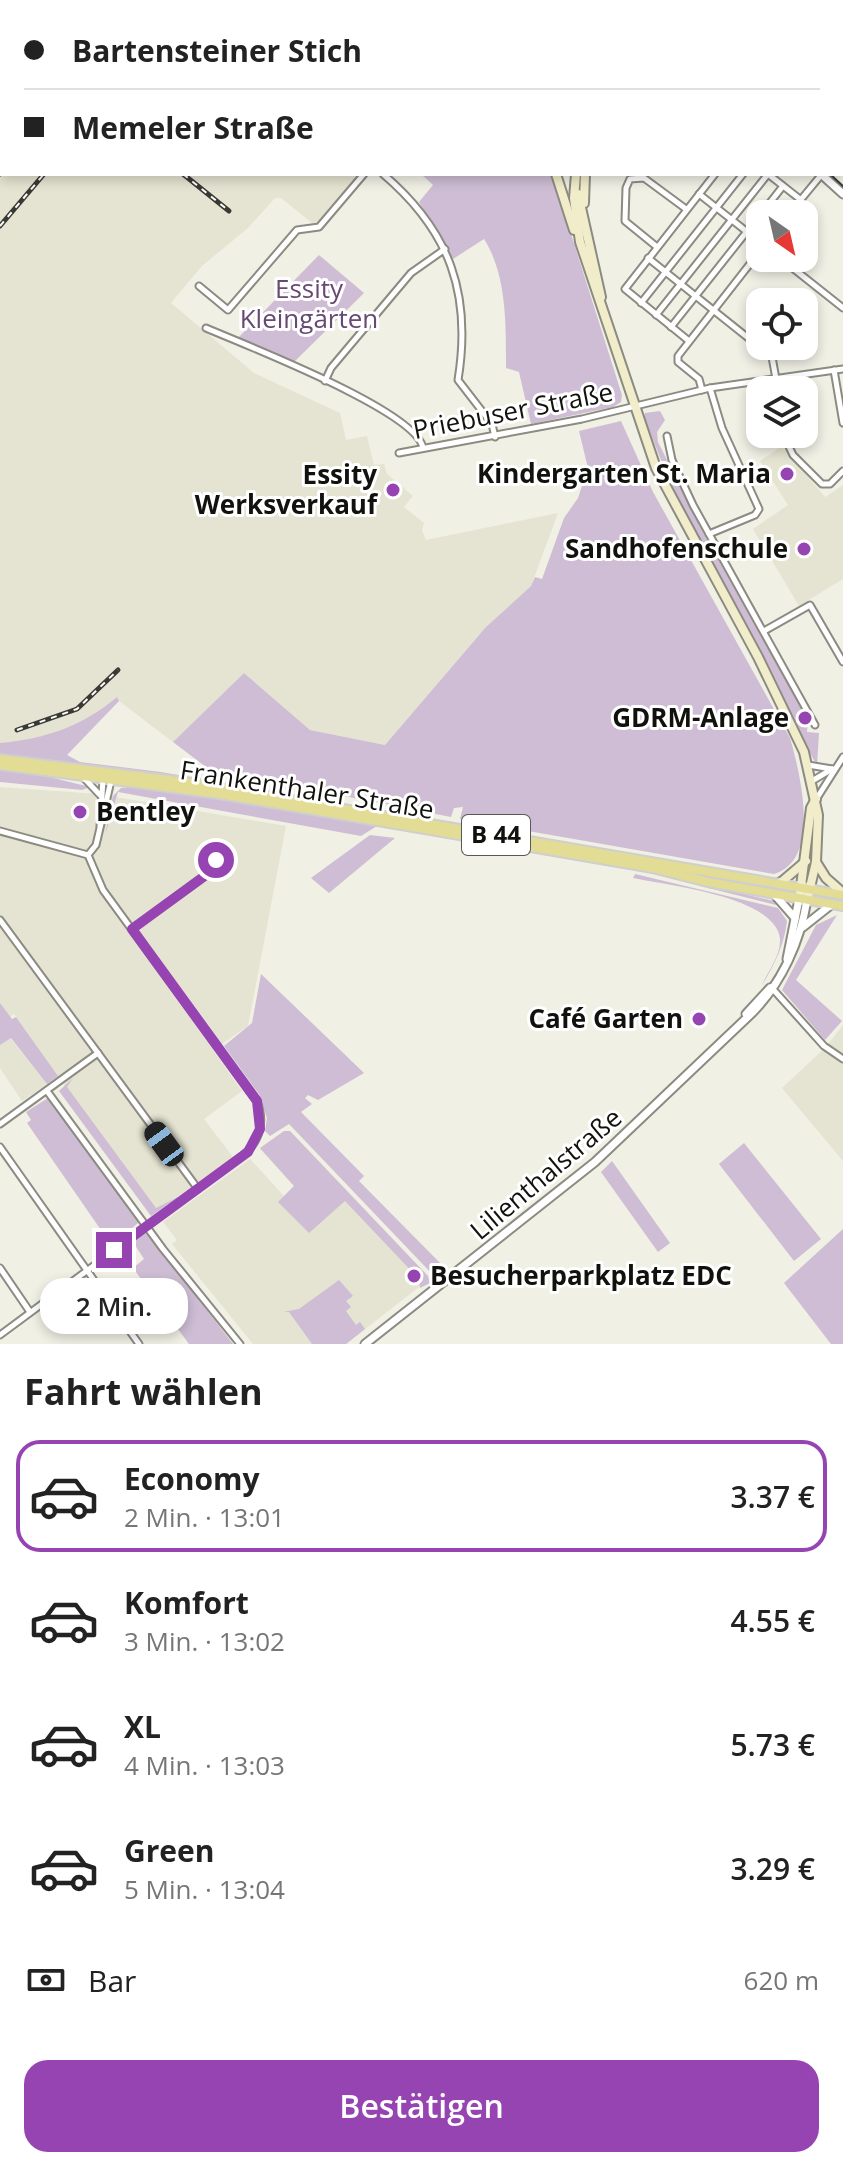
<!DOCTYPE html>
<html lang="de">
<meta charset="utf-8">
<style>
:root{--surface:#fff;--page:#f2f2f2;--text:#222;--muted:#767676;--line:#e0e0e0;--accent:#9744b3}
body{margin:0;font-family:"Open Sans",sans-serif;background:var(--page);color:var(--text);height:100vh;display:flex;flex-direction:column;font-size:30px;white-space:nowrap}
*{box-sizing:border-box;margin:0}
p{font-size:26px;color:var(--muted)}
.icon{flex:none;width:44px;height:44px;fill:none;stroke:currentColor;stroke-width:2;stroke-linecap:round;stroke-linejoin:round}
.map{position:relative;height:1344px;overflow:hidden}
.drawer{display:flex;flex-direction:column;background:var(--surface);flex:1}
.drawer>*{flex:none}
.guide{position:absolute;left:0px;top:0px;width:844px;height:176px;box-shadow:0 4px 12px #0003;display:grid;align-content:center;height:176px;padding:0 24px;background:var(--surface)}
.needle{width:52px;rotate:146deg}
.controls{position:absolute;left:746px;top:200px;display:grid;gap:16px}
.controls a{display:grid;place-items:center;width:72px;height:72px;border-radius:16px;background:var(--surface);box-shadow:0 4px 12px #0003;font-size:40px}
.end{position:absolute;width:36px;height:36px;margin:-18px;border:10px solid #9744b3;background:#fff;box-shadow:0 0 0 4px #fff}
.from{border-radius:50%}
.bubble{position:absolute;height:56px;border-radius:24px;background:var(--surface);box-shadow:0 4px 12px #0003;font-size:26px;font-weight:600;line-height:56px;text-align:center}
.car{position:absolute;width:24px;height:48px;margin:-24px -12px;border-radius:10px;box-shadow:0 0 6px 2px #0007;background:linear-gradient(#222 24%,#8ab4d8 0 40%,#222 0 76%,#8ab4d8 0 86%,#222 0)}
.guide b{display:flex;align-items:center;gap:28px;height:76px;font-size:30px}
.guide b+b{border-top:2px solid var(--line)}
.guide i{width:20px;height:20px;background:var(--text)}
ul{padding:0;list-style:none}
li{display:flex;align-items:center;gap:24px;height:112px;margin:0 16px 12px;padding:0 8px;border:4px solid transparent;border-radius:24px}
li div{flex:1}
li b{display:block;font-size:30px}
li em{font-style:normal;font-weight:600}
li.active{border-color:var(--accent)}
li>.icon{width:72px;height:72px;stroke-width:1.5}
h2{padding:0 24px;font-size:36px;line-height:96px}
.pay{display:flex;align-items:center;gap:20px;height:88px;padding:0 24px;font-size:30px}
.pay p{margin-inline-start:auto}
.cta{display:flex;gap:16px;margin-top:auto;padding:16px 24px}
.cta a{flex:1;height:92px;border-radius:24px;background:var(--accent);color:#fff;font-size:32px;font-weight:600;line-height:92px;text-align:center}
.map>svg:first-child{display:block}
.built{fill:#e5e4d2}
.green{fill:#cebdd4}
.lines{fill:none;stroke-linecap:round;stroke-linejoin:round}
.stream{stroke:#9f8ca7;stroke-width:2}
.minor-casing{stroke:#8c8b82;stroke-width:9}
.tertiary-casing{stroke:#8c8b82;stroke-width:11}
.secondary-casing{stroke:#8c8b82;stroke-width:12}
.primary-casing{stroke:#cfcfcf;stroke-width:12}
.minor{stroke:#fff;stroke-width:5}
.tertiary{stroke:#fff;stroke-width:7}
.secondary{stroke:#f1edca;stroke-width:8}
.primary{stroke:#e3dc95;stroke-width:8}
.tram{stroke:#3a3a35;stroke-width:2}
.rail-casing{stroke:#3a3a35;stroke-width:5}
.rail{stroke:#fff;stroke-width:2;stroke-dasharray:6;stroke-linecap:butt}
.route{stroke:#9744b3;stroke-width:10}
.poi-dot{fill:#9744b3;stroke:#fff;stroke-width:3}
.labels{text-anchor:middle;stroke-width:6;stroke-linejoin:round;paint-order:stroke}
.shield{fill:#fff;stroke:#585856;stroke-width:2}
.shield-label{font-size:24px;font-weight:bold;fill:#11110d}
.park-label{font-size:26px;fill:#684973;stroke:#fff}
.street-label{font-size:26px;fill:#11110d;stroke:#fff}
.poi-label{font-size:26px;font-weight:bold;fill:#11110d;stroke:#fff;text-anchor:end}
</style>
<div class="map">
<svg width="843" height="1344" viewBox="0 0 843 1344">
<rect width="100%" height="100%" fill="#f0f0e5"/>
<g class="built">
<path d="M0,51l2,123h358l-41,48 -7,1 -31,-25h-6l-27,30 -46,38 -31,37 83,70 86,40 6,27 21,-4 7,29 10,-1 3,10 26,22 -9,11 20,16 -2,7 4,10 132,-27 -27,73 -45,41 -101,118 -75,-15 -66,-57 -71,69 -54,-41 -54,54 -65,-6z"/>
<path d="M782,446l43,51 18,-12v94l-44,27 -46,-77 35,-24 -28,-44z"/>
<path d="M0,787l98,7 188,32 -38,200 -35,24 29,41 -38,28 29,38 -78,56 -141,-199 -4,3 -10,-14z"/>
<path d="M843,1025v136l-61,-73 44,-41z"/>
<path d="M10,1038l37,46 -25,17 -22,-33v-23z"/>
<path d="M279,1137l149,143 -82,64h-93l-81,-100 5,-4 -14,-18 87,-63 34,37 10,-10 -34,-37z"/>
</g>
<g class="green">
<path d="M421,174h131l70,221 -1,7 -8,5 -82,17 -12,-52 -13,-4c0,-42 1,-93 -22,-129l-31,20 -34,-57 14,-17z"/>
<path d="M319,255l45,38 -72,71 -56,-24z"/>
<path d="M660,411l5,9 -8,12 1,10 48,96 102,178 -1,16 12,1 -2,33 -140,-265 -33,-84 1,-4z"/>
<path d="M621,421l32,71 137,246c10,35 32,122 -16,136l-314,-55 3,-12 -9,1 -3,9 -241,-47 -37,-28 71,-69 66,57 75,15 101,-118 45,-41 4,-9 7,2 22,-61 14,-20 10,-30 -9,-37z"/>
<path d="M117,697l2,4 -52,54 13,7 81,10 614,106 14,-7 -14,9 -623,-107 -152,-17v-13c45,-4 83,-17 117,-46z"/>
<path d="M0,769l25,2 65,16 -8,3 -82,-8z"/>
<path d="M134,787l84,10 425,73 131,31 6,5 -131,-33 -272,-47 -16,10 -243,-44 -13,43 8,-39 8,-8z"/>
<path d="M370,835l25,3 -66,55 -18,-15z"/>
<path d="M635,874l143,34 9,13c-3,24 -12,43 -25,64 6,-14 19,-29 18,-46 -4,-43 -115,-54 -147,-61z"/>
<path d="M837,915l-41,65 46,41 -17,19 -43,-50 34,-65z"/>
<path d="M261,974l103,99 -46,27 -10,-5 -3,3 7,6 -11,8 63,64 -5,5 86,87 -10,9 -146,-153 -19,12 -5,-5 2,-13 -8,-24 -35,-48 28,-23z"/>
<path d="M0,1003l12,16 4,-2 42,59 -11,8 -36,-46 -11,7z"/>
<path d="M73,1078l-6,9 89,121 22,-11 -27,19 -92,-125z"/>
<path d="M48,1098l91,124 -27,24 -85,-123 4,-3 -5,-8z"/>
<path d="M284,1131h6l138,145 2,7 -10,5 -1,-9 -74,-78 -36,32 -31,-31 16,-16 -34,-38z"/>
<path d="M744,1143l77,96 -27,22 -75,-97z"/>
<path d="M612,1161l58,82 -12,9 -57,-80z"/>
<path d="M843,1229v115h-12l-47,-61z"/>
<path d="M145,1233l7,6 81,105h-44l-56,-76 11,-9 -11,-17z"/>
<path d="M339,1280l14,16 -7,5 5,6 -5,4 10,14 4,-3 5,7 -19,15h-34l-23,-32h-6l16,-3z"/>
</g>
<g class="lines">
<path class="stream" d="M99,2l5,-2"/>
<g class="minor-casing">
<g id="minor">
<path d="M757,2l2,-2"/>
<path d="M842,74h1"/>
<path d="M842,150l1,-1"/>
<path d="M842,160l1,1"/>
<path d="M383,174c67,57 89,120 75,206l34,44 3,13"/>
<path d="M768,174l33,26"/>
<path d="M699,194l61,48"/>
<path d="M761,214l22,-28"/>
<path d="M789,214l33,-40"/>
<path d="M657,247l-32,-26 1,-33 4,-9 14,-1 42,31"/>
<path d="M648,258l124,99 6,33"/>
<path d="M780,258l63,50"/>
<path d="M199,286l29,24 69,-80 22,-3 45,-53"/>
<path d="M641,303l102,-129"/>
<path d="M656,315l112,-141"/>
<path d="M671,327l89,-112"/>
<path d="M206,328c39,17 211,83 217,120"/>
<path d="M689,341l-64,-52 90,-115"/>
<path d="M834,370l9,53"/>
<path d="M325,381l6,-13 80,-95 34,-24"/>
<path d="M702,390l-3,-11 -21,-17v-6l82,-105"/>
<path d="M783,434l10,21 29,29h8l13,-13"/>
<path d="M667,436l5,24 21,45 122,220"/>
<path d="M399,453l183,-34 128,-31 133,-19"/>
<path d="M709,534l46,-19 4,-6 -37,-81 -12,-40"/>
<path d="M764,631l46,-26 33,57"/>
<path d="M808,765l24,4"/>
<path d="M82,776l18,19"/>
<path d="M812,781l20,-12"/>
<path d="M817,798l26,-41"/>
<path d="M100,826l3,-47"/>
<path d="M0,831l88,24 8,-10 15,-64"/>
<path d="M0,920l198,269"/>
<path d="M132,929l74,-54 5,-14 12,2 -2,11 -15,1"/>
<path d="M771,987l53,59 19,13"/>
<path d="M47,1091l116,158 77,95"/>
<path d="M0,1124l98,-71"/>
<path d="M0,1147l139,197"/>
<path d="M0,1268l30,44"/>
<path d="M0,1335l242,-179c18,-14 23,-34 15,-55l-154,-211 -15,-35"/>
</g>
</g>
<g class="tertiary-casing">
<g id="tertiary">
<path d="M538,0l5,2"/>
<path d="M135,2l5,-2"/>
<path d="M0,40h2"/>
<path d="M821,174l22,20"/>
<path d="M774,894l21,24"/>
<path d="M803,927l29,-23"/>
<path d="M787,959l12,-60"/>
<path d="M746,1014l24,-26"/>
<path d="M365,1344l230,-182 158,-150c29,-30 47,-70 54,-112"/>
</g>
</g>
<g class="secondary-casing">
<g id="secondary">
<path d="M513,0l2,2"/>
<path d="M568,0l1,2"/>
<path d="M556,174l18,56"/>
<path d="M576,174l-2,24 6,44 76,226 102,189 46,95 14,63 -2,47 -8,34"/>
<path d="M578,194l23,103"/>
<path d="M584,203l1,-29"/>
<path d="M816,862l10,16 17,15"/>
<path d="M779,884l27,-23"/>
<path d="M800,894l11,-86 5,-9"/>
</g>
</g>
<g class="primary-casing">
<g id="primary">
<path d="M0,759l192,24 651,112"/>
<path d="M0,765l219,29 434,74 55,14 135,24"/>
</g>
</g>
<use href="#minor" class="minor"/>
<use href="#tertiary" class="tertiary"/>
<use href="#secondary" class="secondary"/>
<use href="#primary" class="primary"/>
<g class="tram">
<path d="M580,0l3,2"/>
<path d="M127,2l5,-2"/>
<path d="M0,42l2,-1"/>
<path d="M842,167l1,1"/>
<path d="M830,174l13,12"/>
</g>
<g class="rail-casing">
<g id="rail">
<path d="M419,0l2,2"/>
<path d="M195,2l2,-2"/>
<path d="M286,2l2,-2"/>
<path d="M0,17h2"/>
<path d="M0,174l2,-1"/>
<path d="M183,174l46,37"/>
<path d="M0,226l44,-52"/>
<path d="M17,730l60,-21 41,-39"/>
</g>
</g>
<use href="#rail" class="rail"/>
</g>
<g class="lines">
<path class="route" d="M114,1250l134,-98 12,-23 -3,-28 -125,-172 74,-54 3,-11 7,-4"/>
</g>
<g class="poi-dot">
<circle cx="787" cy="474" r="8"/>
<circle cx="393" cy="490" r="8"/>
<circle cx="804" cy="549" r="8"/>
<circle cx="805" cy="718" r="8"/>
<circle cx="80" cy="812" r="8"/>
<circle cx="699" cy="1019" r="8"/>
<circle cx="414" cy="1276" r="8"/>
</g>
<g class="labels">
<rect class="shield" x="462" y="815" width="68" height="40" rx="6"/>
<g class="shield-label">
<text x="496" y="843">B 44</text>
</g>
<g class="park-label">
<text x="309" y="298">Essity<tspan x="309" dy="30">Kleingärten</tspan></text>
</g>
<g class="street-label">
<text transform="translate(513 411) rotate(-11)" y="9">Priebuser Straße</text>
<text transform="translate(307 790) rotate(9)" y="9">Frankenthaler Straße</text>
<text transform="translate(546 1174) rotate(-40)" y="9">Lilienthalstraße</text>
</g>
<g class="poi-label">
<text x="771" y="483">Kindergarten St. Maria</text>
<text x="377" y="484">Essity<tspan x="377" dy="30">Werksverkauf</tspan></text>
<text x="788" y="558">Sandhofenschule</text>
<text x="789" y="727">GDRM-Anlage</text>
<text x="96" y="821" text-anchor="start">Bentley</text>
<text x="683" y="1028">Café Garten</text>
<text x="430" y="1285" text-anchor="start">Besucherparkplatz EDC</text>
</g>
</g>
</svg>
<div class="controls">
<a><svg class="needle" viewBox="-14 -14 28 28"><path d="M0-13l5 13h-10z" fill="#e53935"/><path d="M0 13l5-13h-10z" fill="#767676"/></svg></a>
<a><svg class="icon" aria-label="locate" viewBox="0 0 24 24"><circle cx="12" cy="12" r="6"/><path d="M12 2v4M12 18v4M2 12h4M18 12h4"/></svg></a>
<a><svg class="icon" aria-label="layers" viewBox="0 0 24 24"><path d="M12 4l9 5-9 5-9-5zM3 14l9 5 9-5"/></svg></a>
</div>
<i class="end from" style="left:216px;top:860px"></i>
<i class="end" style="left:114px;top:1250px"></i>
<div class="bubble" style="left:40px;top:1278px;width:148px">2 Min.</div>
<i class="car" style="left:164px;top:1144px;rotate:324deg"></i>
<div class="guide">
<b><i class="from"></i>Bartensteiner Stich</b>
<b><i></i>Memeler Straße</b>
</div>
</div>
<section class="drawer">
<h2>Fahrt wählen</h2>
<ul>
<li class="active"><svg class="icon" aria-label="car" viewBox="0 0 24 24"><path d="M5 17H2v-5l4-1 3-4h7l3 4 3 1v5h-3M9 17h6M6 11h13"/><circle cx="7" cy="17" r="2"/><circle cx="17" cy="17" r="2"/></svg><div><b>Economy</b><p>2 Min. · 13:01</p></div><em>3.37 €</em></li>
<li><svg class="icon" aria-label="car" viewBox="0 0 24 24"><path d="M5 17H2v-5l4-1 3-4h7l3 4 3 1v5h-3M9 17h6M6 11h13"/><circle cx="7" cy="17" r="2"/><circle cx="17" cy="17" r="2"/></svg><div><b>Komfort</b><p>3 Min. · 13:02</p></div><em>4.55 €</em></li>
<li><svg class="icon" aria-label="car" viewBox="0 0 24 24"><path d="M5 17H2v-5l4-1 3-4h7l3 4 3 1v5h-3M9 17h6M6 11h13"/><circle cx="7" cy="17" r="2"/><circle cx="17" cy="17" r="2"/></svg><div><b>XL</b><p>4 Min. · 13:03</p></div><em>5.73 €</em></li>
<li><svg class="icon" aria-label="car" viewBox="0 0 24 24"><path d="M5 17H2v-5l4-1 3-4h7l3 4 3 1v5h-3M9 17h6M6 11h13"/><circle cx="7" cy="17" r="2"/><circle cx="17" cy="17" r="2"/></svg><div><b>Green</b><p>5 Min. · 13:04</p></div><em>3.29 €</em></li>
</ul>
<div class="pay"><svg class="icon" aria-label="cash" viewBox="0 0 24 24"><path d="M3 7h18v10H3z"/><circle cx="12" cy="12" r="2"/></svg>Bar<p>620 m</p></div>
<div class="cta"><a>Bestätigen</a></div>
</section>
